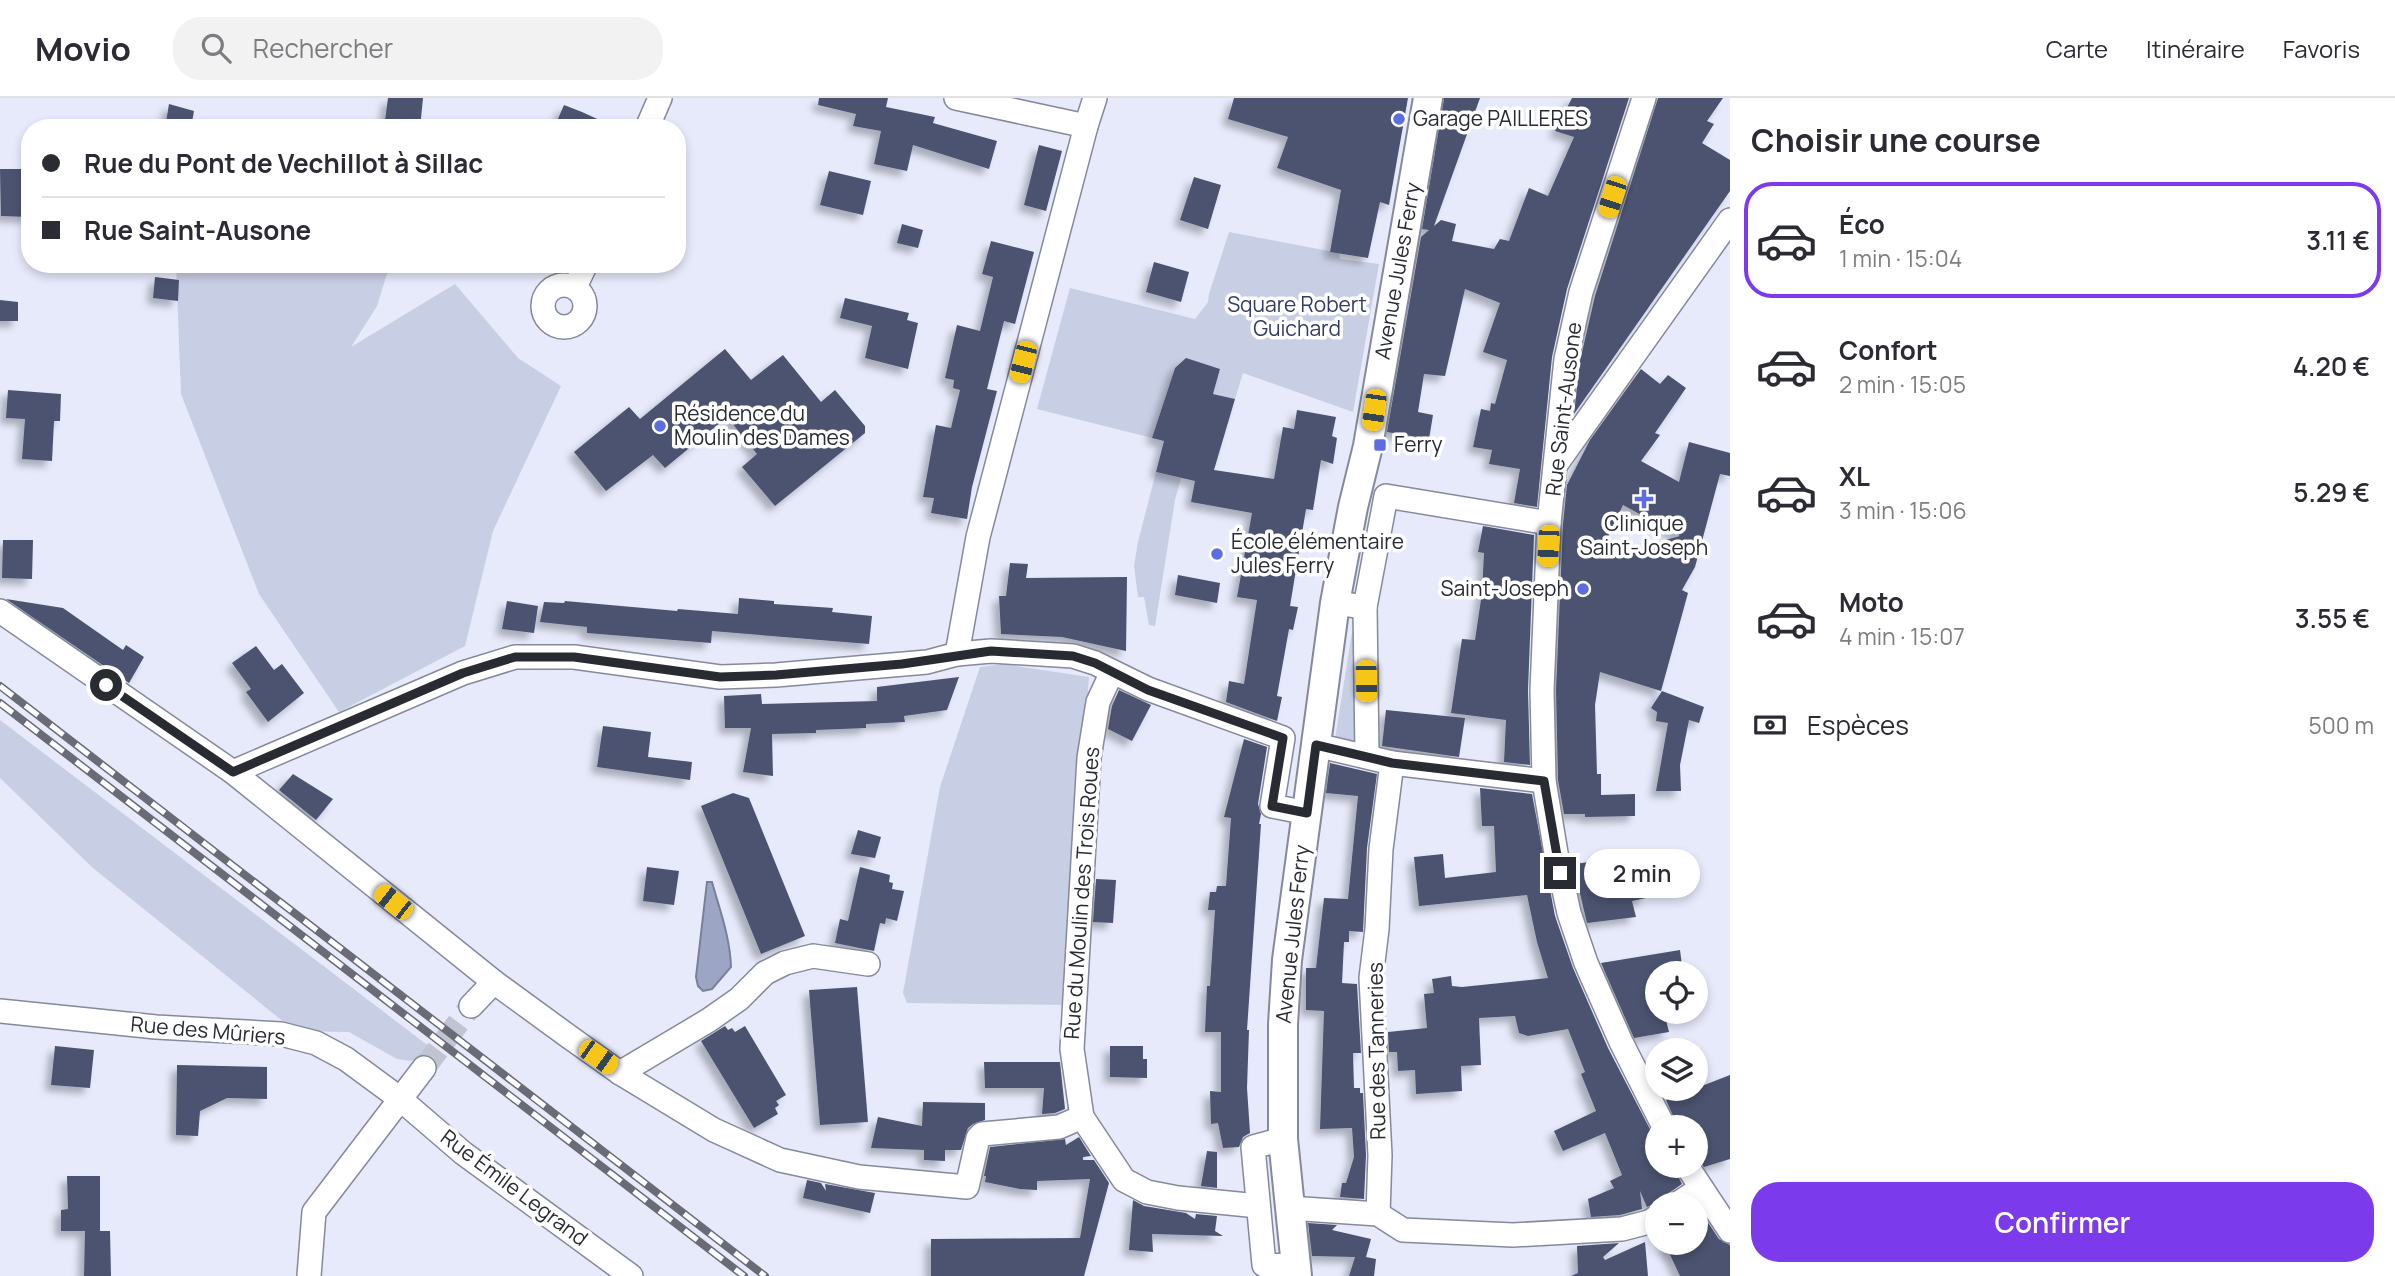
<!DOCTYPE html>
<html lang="fr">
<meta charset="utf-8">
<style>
:root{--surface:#fff;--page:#f2f2f3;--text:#2b2b33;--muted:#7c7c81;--line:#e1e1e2;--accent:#7c3aed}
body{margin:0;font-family:Manrope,sans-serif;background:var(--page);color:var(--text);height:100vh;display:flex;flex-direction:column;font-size:26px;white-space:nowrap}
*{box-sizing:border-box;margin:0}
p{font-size:23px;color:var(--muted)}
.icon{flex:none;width:38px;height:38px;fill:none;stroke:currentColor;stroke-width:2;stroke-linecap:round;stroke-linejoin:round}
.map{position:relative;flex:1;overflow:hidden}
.side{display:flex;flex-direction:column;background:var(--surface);width:665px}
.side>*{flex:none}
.guide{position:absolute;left:21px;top:21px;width:665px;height:154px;border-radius:28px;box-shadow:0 4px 10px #0003;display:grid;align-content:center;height:154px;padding:0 21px;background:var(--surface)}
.tools{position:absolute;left:1645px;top:863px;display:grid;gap:14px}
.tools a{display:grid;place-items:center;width:63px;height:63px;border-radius:50%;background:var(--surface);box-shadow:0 4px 10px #0003;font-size:35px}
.end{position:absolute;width:32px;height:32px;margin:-16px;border:9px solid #282b32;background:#fff;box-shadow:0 0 0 4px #fff}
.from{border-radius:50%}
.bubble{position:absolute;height:49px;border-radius:24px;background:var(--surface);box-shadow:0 4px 10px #0003;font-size:23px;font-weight:600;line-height:49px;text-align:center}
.car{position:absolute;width:21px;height:42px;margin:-21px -10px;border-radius:9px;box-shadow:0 0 5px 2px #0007;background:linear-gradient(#f5c518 24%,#345 0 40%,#f5c518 0 76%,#345 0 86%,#f5c518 0)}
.guide b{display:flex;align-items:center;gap:24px;height:66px;font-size:26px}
.guide b+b{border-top:2px solid var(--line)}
.guide i{width:18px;height:18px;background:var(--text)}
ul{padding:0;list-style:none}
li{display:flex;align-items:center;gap:21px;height:116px;margin:0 14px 10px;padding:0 7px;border:4px solid transparent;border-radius:28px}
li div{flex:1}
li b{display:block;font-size:26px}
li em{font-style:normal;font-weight:600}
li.active{border-color:var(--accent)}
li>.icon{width:63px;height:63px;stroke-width:1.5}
h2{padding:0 21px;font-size:32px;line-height:84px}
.pay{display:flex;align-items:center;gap:18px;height:77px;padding:0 21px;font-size:26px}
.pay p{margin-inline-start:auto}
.cta{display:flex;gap:14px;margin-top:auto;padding:14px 21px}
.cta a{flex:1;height:80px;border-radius:28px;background:var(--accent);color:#fff;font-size:28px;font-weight:600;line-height:80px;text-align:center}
header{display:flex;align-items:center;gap:42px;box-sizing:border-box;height:98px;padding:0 35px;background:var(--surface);border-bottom:2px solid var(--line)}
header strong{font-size:33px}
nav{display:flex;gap:38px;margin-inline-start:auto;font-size:24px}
.search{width:490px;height:63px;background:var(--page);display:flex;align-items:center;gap:18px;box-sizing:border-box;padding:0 24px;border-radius:28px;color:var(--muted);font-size:26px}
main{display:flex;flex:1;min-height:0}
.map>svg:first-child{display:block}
.green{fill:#c8cee4}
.water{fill:#9da5c5;stroke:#7a8099;stroke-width:2}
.building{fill:#4c536f;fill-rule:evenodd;filter:url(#shadow)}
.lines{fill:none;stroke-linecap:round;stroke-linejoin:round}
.minor-tunnel{stroke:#c0c4d3;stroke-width:23;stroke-dasharray:23 11;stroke-linecap:butt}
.minor-casing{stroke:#84899c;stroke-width:26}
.tertiary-casing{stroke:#84899c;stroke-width:32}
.minor{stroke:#fff;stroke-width:23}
.tertiary{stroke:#fff;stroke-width:28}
.rail-casing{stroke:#696c77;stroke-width:8}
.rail{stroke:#fff;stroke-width:5;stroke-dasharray:16;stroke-linecap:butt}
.route{stroke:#282b32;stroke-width:9}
.poi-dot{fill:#5c6ce3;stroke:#fff;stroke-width:2.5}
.labels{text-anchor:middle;stroke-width:7;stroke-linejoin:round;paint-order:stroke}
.poi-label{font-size:21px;fill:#282b32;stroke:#fff;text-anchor:start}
.street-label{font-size:21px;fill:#282b32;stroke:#fff}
.park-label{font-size:21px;fill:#323a67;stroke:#fff}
</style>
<header>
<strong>Movio</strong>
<div class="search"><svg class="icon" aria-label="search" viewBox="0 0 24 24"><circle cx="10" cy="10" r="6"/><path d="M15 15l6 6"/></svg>Rechercher</div>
<nav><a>Carte</a><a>Itinéraire</a><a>Favoris</a></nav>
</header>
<main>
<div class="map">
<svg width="1730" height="1178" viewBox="0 0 1730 1178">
<defs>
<filter id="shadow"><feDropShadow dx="-6" dy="6" stdDeviation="3.5" flood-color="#0004"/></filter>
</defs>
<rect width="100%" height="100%" fill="#e6eafb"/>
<g class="green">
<path d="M1229,134l110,21 1,6 39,5 -26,148 -110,-39 -8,26 -22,-5 7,-25 -34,-10 -11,9 -23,70 -115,-29 33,-121 125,31 13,-17 1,-8z"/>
<path d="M176,166h214l-13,42 -26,41 104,-63 63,74 43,28 -68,145 -28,115 -126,66 -80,-118 -78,-200z"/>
<path d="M1156,374l25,6 -6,22 -20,126 -6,-1 -5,-28h-6l-4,-31 4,-24z"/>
<path d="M1352,534h3l5,114 -25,-7z"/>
<path d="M1003,566l86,13 -23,328 -159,-2 -4,-10 37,-206 40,-120z"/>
<path d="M0,622l430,327 -11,11 -8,3 -14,-2 -48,-27 -54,-1 -202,-163 -93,-90z"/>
</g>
<path class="water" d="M707,784h5c8,29 18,55 19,85l-19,22 -9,2 -5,-5 -2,-9z"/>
<g class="building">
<path d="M388,0h35l-3,30h-36z"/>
<path d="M819,0h69l-2,9 49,10 -2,6 64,18 -8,28 -76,-24 -6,26 -33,-7 7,-33 -28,-5 3,-12 -38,-9z"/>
<path d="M1234,0h174l-19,107 -9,-3 -12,56 -38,-6 11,-62 -64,-22 11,-31 -60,-18z"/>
<path d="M1444,0h36l-46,128 7,-6 15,4 -4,17 42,8 6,-10 9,2 20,-53 19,8 26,-59 -19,-6 17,-33h57l-62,191 -15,68 -15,150 -23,-4 6,-34 -31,-5 3,-14 -19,-3 8,-38 9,2 1,-8 4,1 12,-44 -24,-8 17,-49 -35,-14 -20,87 -21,-2 -6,38 15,3 -4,24 -42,-7 34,-195 8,-7 -7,-1z"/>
<path d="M1658,0h65l-16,23 7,3 -12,19 28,17v31l-156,223 6,-53 15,-65z"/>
<path d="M169,6l25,7 -3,17h-26z"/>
<path d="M564,7l18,7 35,16h-63z"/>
<path d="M1039,47l23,6 -16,60 -22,-6z"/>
<path d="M0,71h30v48l-29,-1z"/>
<path d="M829,73l42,10 -8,34 -43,-10z"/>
<path d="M1194,79l27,8 -13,44 -28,-9z"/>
<path d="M902,126l21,6 -5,18 -21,-5z"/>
<path d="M991,143l43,11 -19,72 -11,-3 -17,68 10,2 -25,96 -5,32 -36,-6 3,-15 -11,-1 13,-72 15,3 9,-38 -7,-2 1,-8 -9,-2 12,-53 23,6 13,-54 -11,-3z"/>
<path d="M1154,164l35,10 -8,30 -35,-10z"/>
<path d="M155,179l24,3 -1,21 -25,-3z"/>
<path d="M845,200l64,15 -2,7 11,3 -10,46 -43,-11 7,-32 -32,-8z"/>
<path d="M0,202l18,2v19h-18z"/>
<path d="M725,251l26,31 32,-25 38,47 14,-12 30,36v7l-90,73 -33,-39 15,-13 -30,-37 -62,51 -12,-13 -47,36 -32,-39 55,-45 11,12z"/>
<path d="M1186,260l34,11 -7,25 22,5 -21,71 60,9 9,-52 11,2 3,-19 39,7 -4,19 5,2 -4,26 -12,-4 -8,50 -7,-1 -16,97 8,1 -5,23 -4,-1 -12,67 5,1 -5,24 -51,-19 3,-21 15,3 13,-84 -20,-3 15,-84 -61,-11 4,-21 -39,-9 8,-31 -12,-3 23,-70z"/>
<path d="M1641,271l19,15 8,-9 18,13 -31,45 5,2 -19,26 38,21 10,-40 41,11v23l-10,-2 -25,93 -13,23 6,3 -27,98 -61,-19 -5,33 2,69h4v21l34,-1v22l-50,1v-3h-21l-6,-34 -2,-90 7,-166 4,-39 23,-45zM1623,407l57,31 -82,22z"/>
<path d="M8,292l53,4 -1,27h-6l-2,40 -30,-2 3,-40 -19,-1z"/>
<path d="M1483,428l51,9 -6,155 2,75 -26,-3 2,-42 -55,-7 11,-74 13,1 7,-47 2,-40 -6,-1z"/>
<path d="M3,442h30l-1,39 -30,-1z"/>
<path d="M1010,465l18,1 -2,14 101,-1 -1,74 -64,-14 -61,-3 -2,-38h7z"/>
<path d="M1178,477l42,8 -3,20 -42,-8z"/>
<path d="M739,500l35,3v3l59,4 -1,4 40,4 -3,28 -157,-13 -1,12 -124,-10v-6l-47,-5 4,-20 20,1 1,-2 112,10 1,-2 60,5z"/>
<path d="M6,501l57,9 60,42 3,-5 18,12 -15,26z"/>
<path d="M507,503l31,5 -4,27 -32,-4z"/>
<path d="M256,548l18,24 8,-6 22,29 -36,29 -22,-30 5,-3 -19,-26z"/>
<path d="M959,579l-12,33 -43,6 1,6 -39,2v4l-50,2v3l-44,1 1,42 -30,-4 8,-44h-26l-1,-32 37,-2 1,10 115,-3v-14z"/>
<path d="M1119,592l32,15 -19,36 -24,-12 4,-23z"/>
<path d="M1662,593l42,16 -5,16 -10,-3 -9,45 1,26h-25l12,-68 -12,-2 1,-9 -6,-4z"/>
<path d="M1386,612l79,8 -6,39 -77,-11z"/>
<path d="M603,628l48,6 -3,25 44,5 -2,18 -93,-13z"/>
<path d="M1244,641l23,8 -9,57 3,10 -2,10h2l-14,206h2l-2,58 3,45 -7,4 -4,10 -16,1 -5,-25 -7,1 -1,-33 11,1v-60h-16l2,-46h3l5,-76h-7l2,-18h6l1,-6h9l5,-68 -7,-1z"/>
<path d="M1330,665l47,11 -10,74 -4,84 -14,-1v11h-5l-2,41 15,1 4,69h-8l1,35h6v5h3l3,62 -2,44 -24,-2 2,-14h4l8,-26 -2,-29 -32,1 4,-118 -18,-1v-42h10l8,-70 24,1 10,-103 -32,-3z"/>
<path d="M293,676l40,25 -17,21 -37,-30z"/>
<path d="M1480,690l52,6 23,122 18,52 35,80 44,85 5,6v27h16l9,18 -13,9 -6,11 -7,-1 -9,4 -7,-16 2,18 -22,6 -29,2 -3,-18 26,-11 -4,-7 12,-6 -17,-42 -42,18 -9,-20 42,-20 -15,-37 4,-2 -17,-43 -40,7 -9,-3 -4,-17 -36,2 2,47 -20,1 1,25 -46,3 -1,-24 -17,1 -1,-19h-8l-1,-20 39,-4 -3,-34 10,-1 -2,-14 19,-3 1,10 10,1 86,-9 -11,-36 -10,-47 -108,11 -5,-49 29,-3 2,24 51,-6 -2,-46h-12z"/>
<path d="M733,695l16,5 56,138 -44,18 -60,-148z"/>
<path d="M858,732l23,7 -6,21 -24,-4z"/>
<path d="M1642,758l4,42 -14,3 4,16 -49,6 -14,-59z"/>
<path d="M647,769l32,4 -5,34 -31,-4z"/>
<path d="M860,769l30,8 -1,7 4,1 -1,6 12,2 -7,30 -11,-3 -1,6 -5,-1 -6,28 -39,-8 5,-24 8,2z"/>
<path d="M1096,781l20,1 -3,43 -20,-1z"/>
<path d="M1680,852l3,23h-30l4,39h7l5,20 -35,6 -33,-75z"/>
<path d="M857,889l11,135 -48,3 -11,-135z"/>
<path d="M725,928l3,4 4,-2 3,4 10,-6 41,69 -10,6 3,4 -4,3 3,6 -24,14 -53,-87z"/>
<path d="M55,948l39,4 -4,38 -39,-3z"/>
<path d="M1110,948h33v13h4v19l-37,-1z"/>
<path d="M984,964h76l5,47 -10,4 -13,1 2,-26h-59z"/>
<path d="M177,967l90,2v32l-40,-1 -27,13 -2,25 -22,-1z"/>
<path d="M1730,977v84l-26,8 -8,-11v-29h-18l-12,-27z"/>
<path d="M923,1004l62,1v17l-12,4 -5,4 -7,22h-16v11l-21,-1v-10l-53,-2 7,-31 44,9z"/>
<path d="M1079,1039l12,19 -8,1v3h11l15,23 -25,93h-153v-37l149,-1 10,-59 -53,2v9l-17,-1 -35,-7 1,-6h-2l6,-29 75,-8 1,6z"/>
<path d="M1207,1053l10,1v36l-16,-2z"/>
<path d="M67,1078h33v55h10l1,45h-27l1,-45h-24v-21l7,-1z"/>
<path d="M807,1082l14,3 5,8 -1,-7 50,9 -5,20 -67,-15z"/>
<path d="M1133,1102l11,6 42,7 9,6 1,-5 21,2 -2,15 8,5 -71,-2 1,18 -24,-2z"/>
<path d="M1703,1117l16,24 11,6v31h-50l-16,-34h32v-24z"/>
<path d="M1308,1125l29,2 -5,5 39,9 -5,18 10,2 -2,17h-25l6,-19 -43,-1z"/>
<path d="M1645,1144l3,34h-77l7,-3 -1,-27 42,-3 -16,14 2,3z"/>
</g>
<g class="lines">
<path class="minor-tunnel" d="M424,970l47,-62"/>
<g class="minor-casing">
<g id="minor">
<path d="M956,0l130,28"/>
<path d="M1644,0l-63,194 -15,67 -17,164 -7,167 2,91 12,72 13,60 17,50 35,79 43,85"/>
<path d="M647,30l13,-30"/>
<circle cx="564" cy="208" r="21"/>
<path d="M575,189l11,-23"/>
<path d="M1557,365l173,-243"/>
<path d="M1335,505l30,4 21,-111 163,27"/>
<path d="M1365,509l2,149"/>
<path d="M0,513l233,161 261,210 74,54 52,37 94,57 66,30 79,17 108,10 11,-49 4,-4 77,-7 23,-10"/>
<path d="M957,556l21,-117 108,-411 9,-28"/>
<path d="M1112,574l-14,30 -9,56 -17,291 10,68 42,63 23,12 31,6 80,8"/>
<path d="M1316,647l76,18 152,18"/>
<path d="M233,674l230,-99 52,-16h59l146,20 56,-2 151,-13 30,-8 34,-3 82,5 22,7 53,26 135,49 -11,68 35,7"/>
<path d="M471,908l23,-24"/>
<path d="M0,913l156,16 125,7 35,9 30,16 53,39 64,55 168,123"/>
<path d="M620,975l89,-53 30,-21 26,-26 20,-10 28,-7 55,8"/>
<path d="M1283,1041l-30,8 11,118 30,1"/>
<path d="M1687,1068l43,65"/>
<path d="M1677,1106l24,-16"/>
<path d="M1289,1110l89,6 25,16 110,5 109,-6 27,-7 8,-5"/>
<path d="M1378,1116l2,-59 -9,-177 6,-49 4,-80 11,-86"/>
<path d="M309,1178l5,-64 110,-144"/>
</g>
</g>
<g class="tertiary-casing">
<path id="tertiary" d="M1297,1178l-14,-137v-115l4,-64 48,-357 18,-96 15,-61 60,-348"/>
</g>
<use href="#minor" class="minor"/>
<use href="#tertiary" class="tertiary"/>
<g class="rail-casing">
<g id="rail">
<path d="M0,588l765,590"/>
<path d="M0,605l744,573"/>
</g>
</g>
<use href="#rail" class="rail"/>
</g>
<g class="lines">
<path class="route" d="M106,587l127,87 230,-99 52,-16h59l146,20 56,-2 126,-11 89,-13 82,5 22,7 53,27 135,48 -11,68 35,7 9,-68 76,18 152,18 16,92"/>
</g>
<g class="poi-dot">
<circle cx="1399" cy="21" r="7"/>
<circle cx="660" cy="328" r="7"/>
<rect x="1373" y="340" width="14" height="14" rx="3.5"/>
<path d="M1640.5 390.5h7v7h7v7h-7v7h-7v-7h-7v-7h7z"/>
<circle cx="1217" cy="456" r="7"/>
<circle cx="1583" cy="491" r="7"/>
</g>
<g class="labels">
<g class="poi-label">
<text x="1413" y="28">Garage PAILLERES</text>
<text x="674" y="323">Résidence du<tspan x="674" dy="24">Moulin des Dames</tspan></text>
<text x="1394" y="354">Ferry</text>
<text x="1644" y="433" text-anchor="middle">Clinique<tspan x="1644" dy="24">Saint-Joseph</tspan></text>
<text x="1231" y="451">École élémentaire<tspan x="1231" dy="24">Jules Ferry</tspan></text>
<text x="1569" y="498" text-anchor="end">Saint-Joseph</text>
</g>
<g class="street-label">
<text transform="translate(1398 173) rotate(-80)" y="7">Avenue Jules Ferry</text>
<text transform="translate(1564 311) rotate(-83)" y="7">Rue Saint-Ausone</text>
<text transform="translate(1082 795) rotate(-86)" y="7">Rue du Moulin des Trois Roues</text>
<text transform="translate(1293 836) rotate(-84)" y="7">Avenue Jules Ferry</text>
<text transform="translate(208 933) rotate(5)" y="7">Rue des Mûriers</text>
<text transform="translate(1377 953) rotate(-91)" y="7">Rue des Tanneries</text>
<text transform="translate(514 1090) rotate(37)" y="7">Rue Émile Legrand</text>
</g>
<g class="park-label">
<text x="1297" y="214">Square Robert<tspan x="1297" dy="24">Guichard</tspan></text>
</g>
</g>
</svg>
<div class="tools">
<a><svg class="icon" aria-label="locate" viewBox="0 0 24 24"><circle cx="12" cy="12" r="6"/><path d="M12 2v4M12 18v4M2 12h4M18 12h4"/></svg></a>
<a><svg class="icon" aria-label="layers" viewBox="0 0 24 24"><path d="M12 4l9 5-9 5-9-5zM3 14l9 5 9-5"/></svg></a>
<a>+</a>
<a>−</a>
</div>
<i class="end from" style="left:106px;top:587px"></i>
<i class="end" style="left:1560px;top:775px"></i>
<div class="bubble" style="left:1584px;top:751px;width:116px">2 min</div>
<i class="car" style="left:1612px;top:99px;rotate:198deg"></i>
<i class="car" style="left:1023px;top:264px;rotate:194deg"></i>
<i class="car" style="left:1374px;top:312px;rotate:188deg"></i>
<i class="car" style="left:1548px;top:448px;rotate:183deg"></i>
<i class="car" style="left:1366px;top:583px;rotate:179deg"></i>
<i class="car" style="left:393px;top:804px;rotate:308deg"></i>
<i class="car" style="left:598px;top:959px;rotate:125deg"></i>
<div class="guide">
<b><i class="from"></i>Rue du Pont de Vechillot à Sillac</b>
<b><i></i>Rue Saint-Ausone</b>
</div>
</div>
<section class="side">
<h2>Choisir une course</h2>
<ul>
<li class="active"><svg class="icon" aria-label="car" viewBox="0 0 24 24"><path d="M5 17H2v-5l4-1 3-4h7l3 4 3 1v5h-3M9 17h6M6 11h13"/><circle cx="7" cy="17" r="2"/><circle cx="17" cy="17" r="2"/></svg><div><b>Éco</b><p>1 min · 15:04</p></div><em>3.11 €</em></li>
<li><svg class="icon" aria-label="car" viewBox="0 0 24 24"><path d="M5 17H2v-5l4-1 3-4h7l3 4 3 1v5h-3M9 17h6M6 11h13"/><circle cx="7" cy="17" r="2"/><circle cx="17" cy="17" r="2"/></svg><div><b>Confort</b><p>2 min · 15:05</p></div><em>4.20 €</em></li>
<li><svg class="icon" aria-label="car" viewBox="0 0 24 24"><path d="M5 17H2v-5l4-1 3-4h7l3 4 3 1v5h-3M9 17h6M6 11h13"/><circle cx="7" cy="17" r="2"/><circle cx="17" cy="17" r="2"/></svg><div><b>XL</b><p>3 min · 15:06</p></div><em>5.29 €</em></li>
<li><svg class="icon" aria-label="car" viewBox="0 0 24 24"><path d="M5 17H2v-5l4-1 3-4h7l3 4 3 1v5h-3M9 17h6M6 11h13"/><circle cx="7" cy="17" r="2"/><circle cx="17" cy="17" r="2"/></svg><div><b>Moto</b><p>4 min · 15:07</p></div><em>3.55 €</em></li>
</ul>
<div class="pay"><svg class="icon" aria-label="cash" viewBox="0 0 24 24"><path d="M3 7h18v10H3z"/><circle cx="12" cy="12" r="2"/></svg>Espèces<p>500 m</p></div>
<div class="cta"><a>Confirmer</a></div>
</section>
</main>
